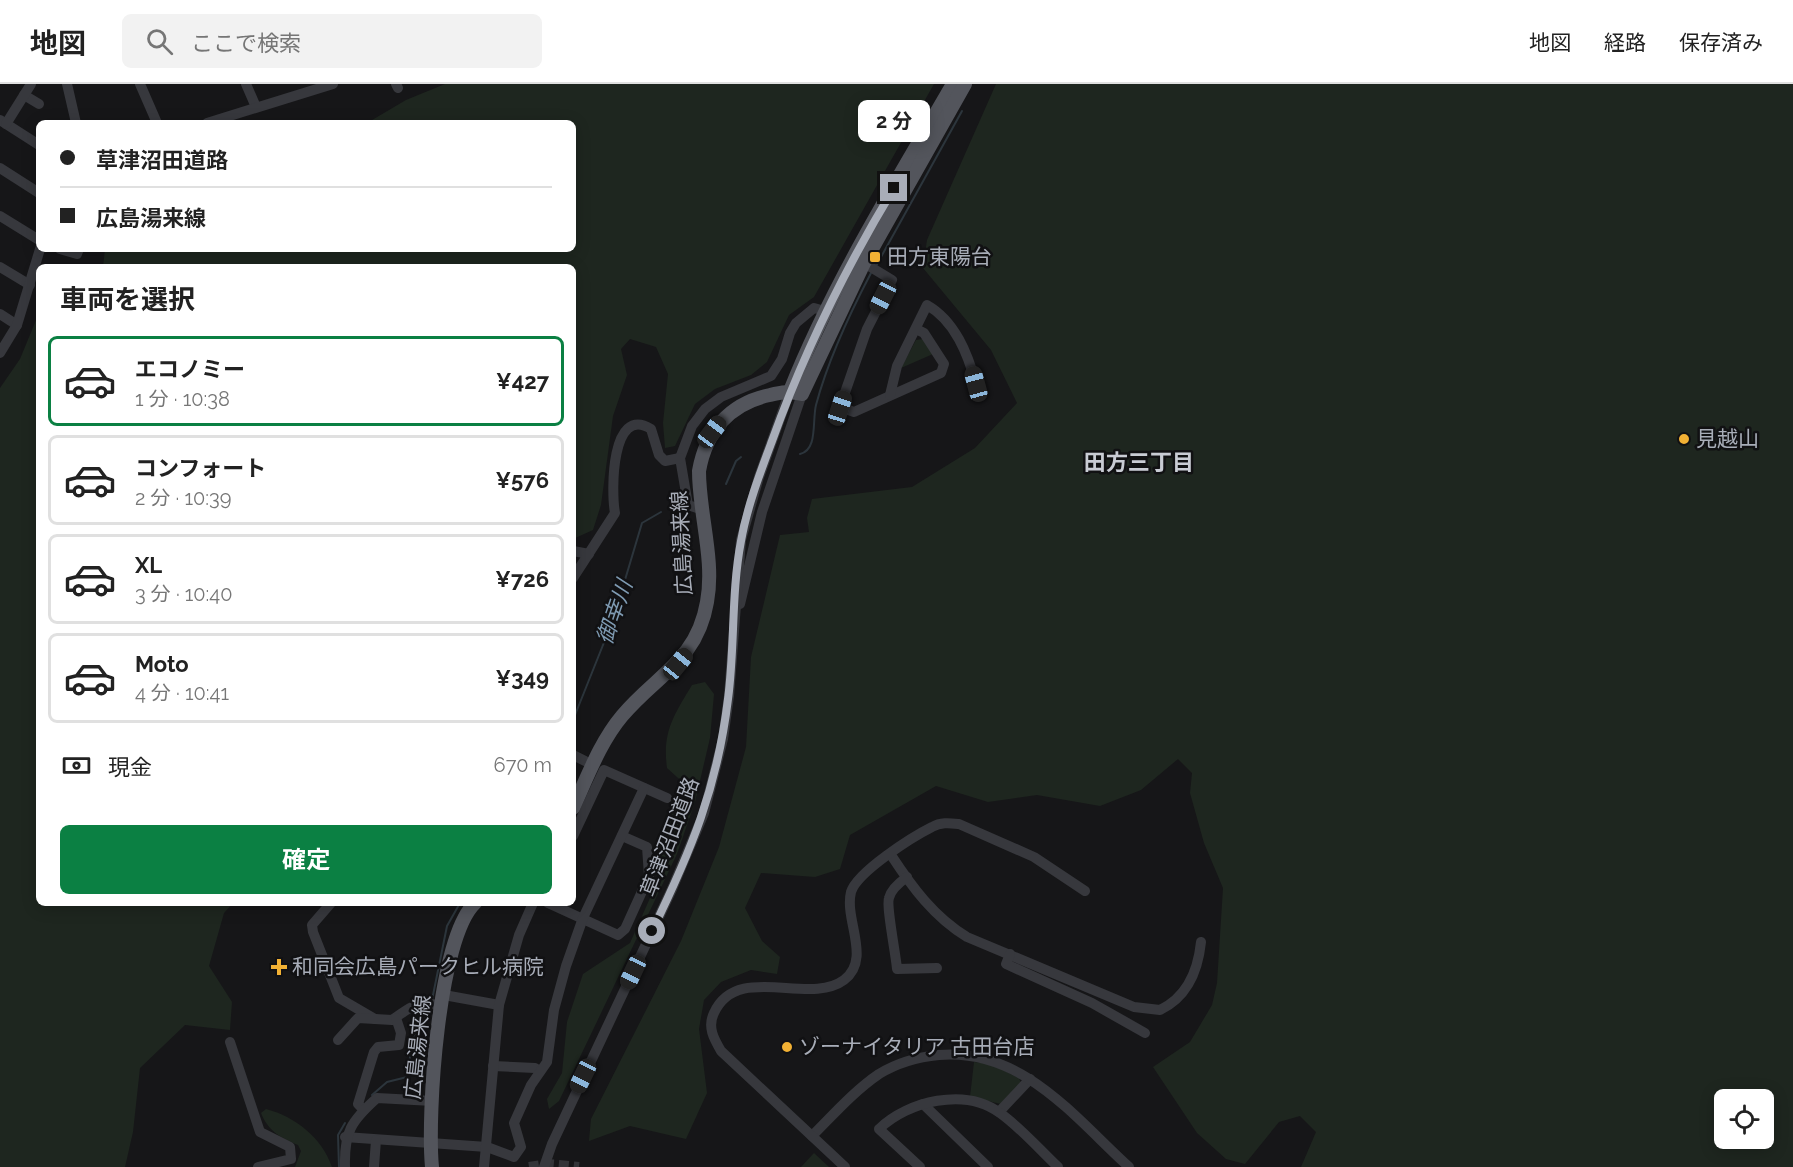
<!DOCTYPE html>
<html lang="ja">
<meta charset="utf-8">
<style>
:root{--surface:#fff;--page:#f2f2f2;--text:#222;--muted:#767676;--line:#e0e0e0;--accent:#0b8043}
body{margin:0;font-family:Raleway,"Noto Sans JP",sans-serif;background:var(--page);color:var(--text);height:100vh;display:flex;flex-direction:column;font-size:22px;white-space:nowrap}
*{box-sizing:border-box;margin:0}
p{font-size:20px;color:var(--muted)}
.icon{flex:none;width:33px;height:33px;fill:none;stroke:currentColor;stroke-width:2;stroke-linecap:round;stroke-linejoin:round}
.map{position:relative;flex:1;overflow:hidden}
.side{position:absolute;left:36px;top:180px;width:540px;height:642px;display:flex;flex-direction:column;background:var(--surface);border-radius:9px;box-shadow:0 3px 15px #0003}
.side>*{flex:none}
.top-card{position:absolute;left:36px;top:36px;width:540px;height:132px;border-radius:9px;box-shadow:0 3px 15px #0003;display:grid;align-content:center;height:132px;padding:0 24px;background:var(--surface)}
.tools{position:absolute;left:1714px;top:1005px;display:grid;gap:12px}
.tools a{display:grid;place-items:center;width:60px;height:60px;border-radius:9px;background:var(--surface);box-shadow:0 3px 15px #0003;font-size:30px}
.end{position:absolute;width:27px;height:27px;margin:-14px;border:8px solid #a8adb8;background:#111;box-shadow:0 0 0 3px #111}
.from{border-radius:50%}
.bubble{position:absolute;height:42px;border-radius:9px;background:var(--surface);box-shadow:0 3px 15px #0003;font-size:20px;font-weight:700;line-height:42px;text-align:center}
.car{position:absolute;width:18px;height:36px;margin:-18px -9px;border-radius:8px;box-shadow:0 0 4px 2px #0007;background:linear-gradient(#222 24%,#8ab4d8 0 40%,#222 0 76%,#8ab4d8 0 86%,#222 0)}
.top-card b{display:flex;align-items:center;gap:21px;height:57px;font-size:22px}
.top-card b+b{border-top:2px solid var(--line)}
.top-card i{width:15px;height:15px;background:var(--text)}
ul{padding:0;list-style:none}
li{display:flex;align-items:center;gap:18px;height:90px;margin:0 12px 9px;padding:0 12px;border:3px solid var(--line);border-radius:9px}
li div{flex:1}
li b{display:block;font-size:22px}
li em{font-style:normal;font-weight:700}
li.current{border-color:var(--accent)}
li>.icon{width:54px;height:54px;stroke-width:1.5}
h2{padding:0 24px;font-size:27px;line-height:72px}
.pay{display:flex;align-items:center;gap:15px;height:66px;padding:0 24px;font-size:22px}
.pay p{margin-inline-start:auto}
.cta{display:flex;gap:12px;margin-top:auto;padding:12px 24px}
.cta a{flex:1;height:69px;border-radius:9px;background:var(--accent);color:#fff;font-size:24px;font-weight:700;line-height:69px;text-align:center}
header{display:flex;align-items:center;gap:36px;box-sizing:border-box;height:84px;padding:0 30px;background:var(--surface);border-bottom:2px solid var(--line)}
header strong{font-size:28px}
nav{display:flex;gap:33px;margin-inline-start:auto;font-size:21px}
.search{width:420px;height:54px;background:var(--page);display:flex;align-items:center;gap:15px;box-sizing:border-box;padding:0 21px;border-radius:9px;color:var(--muted);font-size:22px}
.map>svg:first-child{display:block}
.green{fill:#1e261f;fill-rule:evenodd}
.lines{fill:none;stroke-linecap:round;stroke-linejoin:round}
.stream{stroke:#2c353c;stroke-width:2}
.minor-tunnel{stroke:#333438;stroke-width:10;stroke-dasharray:10 5;stroke-linecap:butt}
.minor{stroke:#37383d;stroke-width:10}
.major{stroke:#53555c;stroke-width:14}
.route{stroke:#a8adb8;stroke-width:8}
.poi-dot{fill:#f2b134;stroke:#111113;stroke-width:2}
.labels{text-anchor:middle;stroke-width:5;stroke-linejoin:round;paint-order:stroke}
.poi-label{font-size:21px;fill:#a8adb8;stroke:#111113;text-anchor:start}
.street-label{font-size:21px;fill:#a8adb8;stroke:#111113}
.neighbourhood-label{font-size:22px;font-weight:bold;fill:#c9ccd4;stroke:#111113}
.water-label{font-size:22px;font-style:italic;fill:#7f9bb3;stroke:#111113}
</style>
<header>
<strong>地図</strong>
<div class="search"><svg class="icon" aria-label="search" viewBox="0 0 24 24"><circle cx="10" cy="10" r="6"/><path d="M15 15l6 6"/></svg>ここで検索</div>
<nav><a>地図</a><a>経路</a><a>保存済み</a></nav>
</header>
<div class="map">
<svg width="1793" height="1083" viewBox="0 0 1793 1083">
<rect width="100%" height="100%" fill="#161618"/>
<g class="green">
<path d="M445,0h489l-120,213 -25,18 -22,47 -16,13 -36,14 -20,15 -20,42 -10,2 -2,-25 5,-49 -12,-27 -26,-8 -9,10 6,26 -14,41 -12,89 -8,25 -20,9v-272h-470l2,-18h468v-126h-206l39,-23z"/>
<path d="M996,0h797v1083h-492l15,-35 -16,-16 -21,6 -34,42 -19,-5 -29,-26 -44,-66 37,-25 22,-37 5,-22 6,-95 -19,-45 -14,-50 2,-20 -14,-14 -37,31 -41,16 -63,-11 -49,7 -52,-16 -86,49 -10,34 -25,8 -54,-4 -16,35 17,33 18,16 -3,17 -26,-4 -30,12 -17,18 -5,29 8,64 -21,46 -56,-13 -41,15 2,-22 90,-178 38,-94 27,-100 5,-90 29,-122 29,-3 -2,-14 5,-19 100,-12 63,-39 42,-45 -26,-53 -68,-82 4,-28zM1725,1016h39v38h-39z"/>
<path d="M39,229v590h194l-9,10 -15,53 23,36 -2,28 -45,-5 -45,43 -7,64 -8,35h-125v-779l20,-29z"/>
<path d="M923,255l10,15 -32,14 15,-28z"/>
<path d="M705,598l9,12 -4,44 -15,64 -18,52 -118,247 -10,8 -2,-10 15,-26 5,-51 16,-48 47,-31 28,-63 2,-34 7,-33 15,-12 5,-15 -20,-18c-5,-36 7,-53 25,-83z"/>
<path d="M974,978l16,2 29,14 2,5 -20,21 -31,-7z"/>
<path d="M266,1025c30,8 56,29 66,58h-37l6,-16 -3,-6c-17,-7 -30,-14 -37,-32z"/>
<path d="M814,1069l15,14h-28z"/>
</g>
<g class="lines">
<g class="stream">
<path d="M876,182l86,-155"/>
<path d="M800,370c18,-4 12,-33 16,-49 12,-45 33,-90 55,-132"/>
<path d="M726,400l10,-23 5,-4"/>
<path d="M573,636l40,-100 29,-97 19,-11"/>
<path d="M432,916l15,-74 13,-23"/>
<path d="M372,1011l15,-13 20,-5 6,-39 17,-29"/>
<path d="M339,1083l-1,-32 7,-12"/>
</g>
<path class="minor-tunnel" d="M529,1083l20,-3 30,3"/>
<g class="minor">
<path d="M67,0l9,39"/>
<path d="M140,0l17,39"/>
<path d="M246,0l10,23"/>
<path d="M396,0l2,4"/>
<path d="M24,11l15,9"/>
<path d="M0,36l39,25"/>
<path d="M207,39l126,-39"/>
<path d="M6,40l25,-40"/>
<path d="M0,84l39,25"/>
<path d="M0,132l39,24"/>
<path d="M60,165l17,5 2,-5"/>
<path d="M859,176l33,20 -25,49 -27,78 14,5 87,-39 3,-9 -20,-31 -8,-4"/>
<path d="M0,183l30,18"/>
<path d="M0,230l17,11"/>
<path d="M0,269l17,-28 23,-76"/>
<path d="M890,311l7,-29 30,-61c28,16 41,49 49,79"/>
<path d="M700,425l-12,-4 -8,-47 12,-32 13,-17 16,-12 50,-21 11,-17 8,-26 6,-10 18,-15 11,3"/>
<path d="M573,467l16,3"/>
<path d="M573,494l42,-65c-4,-22 -4,-109 36,-84l8,26 6,6 15,-3"/>
<path d="M740,520l22,-92 40,-118"/>
<path d="M573,671l12,6"/>
<path d="M573,752l31,-66 63,28"/>
<path d="M891,771c21,32 43,62 76,82l167,70 26,3c27,-13 38,-39 41,-68"/>
<path d="M907,793c-7,5 -16,12 -18,21 -3,8 7,57 8,71l40,-1"/>
<path d="M331,819l-19,22 1,7 26,66 36,21"/>
<path d="M548,819l70,32 7,-6 24,-53 -2,-29 -25,-11"/>
<path d="M1010,870l-4,10 86,39 53,30"/>
<path d="M444,911l55,10"/>
<path d="M338,956l20,-22 34,2c18,-12 24,-21 49,-14"/>
<path d="M230,958l30,90 30,15 1,12 -33,8"/>
<path d="M493,982l42,2 5,3"/>
<path d="M923,1020l65,63"/>
<path d="M364,1026l-6,-6 16,-52 4,-5 21,-2 2,-12 -5,-15"/>
<path d="M999,1028l31,-33"/>
<path d="M812,1052c21,-21 42,-45 67,-62 18,-11 39,-17 60,-19 83,-7 134,61 190,112"/>
<path d="M345,1053l142,10 27,10 7,-10 -7,-24 17,-38 16,-23 7,-52 12,-44 17,-48 61,-130"/>
<path d="M345,1083c-1,-35 6,-46 32,-69l56,3"/>
<path d="M374,1083l2,-27"/>
<path d="M484,1083l15,-162 20,-70 14,-32"/>
<path d="M544,1083l8,-23 120,-255 32,-76 19,-74 6,-43 12,-156 18,-63 31,-86"/>
<path d="M845,1083l-124,-116c-7,-12 -14,-24 -7,-38 23,-51 95,-7 130,-33 28,-21 0,-60 7,-88 6,-20 61,-55 81,-65 9,-5 17,-4 27,-3l75,33 51,34"/>
<path d="M920,1083l-41,-38c29,-28 86,-42 121,-16 21,15 39,36 58,54"/>
</g>
<g class="major">
<path d="M790,307c43,-108 105,-207 163,-307"/>
<path d="M573,724c14,-30 27,-66 49,-92 34,-41 75,-55 85,-114 8,-42 -8,-88 -8,-131 7,-40 31,-68 71,-76 12,-3 20,-4 32,-1l62,-131 101,-179"/>
<path d="M432,1083c-5,-52 6,-229 43,-264"/>
</g>
</g>
<g class="lines">
<path class="route" d="M652,847c39,-80 65,-142 76,-232 7,-52 3,-106 13,-158 6,-34 19,-68 31,-100 32,-89 73,-172 122,-253"/>
</g>
<g class="poi-dot">
<rect x="869" y="167" width="12" height="12" rx="3"/>
<circle cx="1684" cy="355" r="6"/>
<path d="M276 874h6v6h6v6h-6v6h-6v-6h-6v-6h6z"/>
<circle cx="787" cy="963" r="6"/>
</g>
<g class="labels">
<g class="poi-label">
<text x="887" y="180">田方東陽台</text>
<text x="1696" y="362">見越山</text>
<text x="292" y="890">和同会広島パークヒル病院</text>
<text x="799" y="970">ゾーナイタリア 古田台店</text>
</g>
<g class="street-label">
<text transform="translate(682 459) rotate(-93)" y="7">広島湯来線</text>
<text transform="translate(670 753) rotate(-69)" y="7">草津沼田道路</text>
<text transform="translate(418 963) rotate(-84)" y="7">広島湯来線</text>
</g>
<g class="neighbourhood-label">
<text x="1139" y="386">田方三丁目</text>
</g>
<g class="water-label">
<text transform="translate(614 528) rotate(-71)" y="8">御幸川</text>
</g>
</g>
</svg>
<div class="tools">
<a><svg class="icon" aria-label="locate" viewBox="0 0 24 24"><circle cx="12" cy="12" r="6"/><path d="M12 2v4M12 18v4M2 12h4M18 12h4"/></svg></a>
</div>
<i class="end from" style="left:652px;top:847px"></i>
<i class="end" style="left:894px;top:104px"></i>
<div class="bubble" style="left:858px;top:16px;width:72px">2 分</div>
<i class="car" style="left:883px;top:213px;rotate:207deg"></i>
<i class="car" style="left:976px;top:300px;rotate:345deg"></i>
<i class="car" style="left:840px;top:324px;rotate:18deg"></i>
<i class="car" style="left:712px;top:348px;rotate:37deg"></i>
<i class="car" style="left:678px;top:580px;rotate:39deg"></i>
<i class="car" style="left:633px;top:888px;rotate:205deg"></i>
<i class="car" style="left:583px;top:992px;rotate:206deg"></i>
<div class="top-card">
<b><i class="from"></i>草津沼田道路</b>
<b><i></i>広島湯来線</b>
</div>
<section class="side">
<h2>車両を選択</h2>
<ul>
<li class="current"><svg class="icon" aria-label="car" viewBox="0 0 24 24"><path d="M5 17H2v-5l4-1 3-4h7l3 4 3 1v5h-3M9 17h6M6 11h13"/><circle cx="7" cy="17" r="2"/><circle cx="17" cy="17" r="2"/></svg><div><b>エコノミー</b><p>1 分 · 10:38</p></div><em>¥427</em></li>
<li><svg class="icon" aria-label="car" viewBox="0 0 24 24"><path d="M5 17H2v-5l4-1 3-4h7l3 4 3 1v5h-3M9 17h6M6 11h13"/><circle cx="7" cy="17" r="2"/><circle cx="17" cy="17" r="2"/></svg><div><b>コンフォート</b><p>2 分 · 10:39</p></div><em>¥576</em></li>
<li><svg class="icon" aria-label="car" viewBox="0 0 24 24"><path d="M5 17H2v-5l4-1 3-4h7l3 4 3 1v5h-3M9 17h6M6 11h13"/><circle cx="7" cy="17" r="2"/><circle cx="17" cy="17" r="2"/></svg><div><b>XL</b><p>3 分 · 10:40</p></div><em>¥726</em></li>
<li><svg class="icon" aria-label="car" viewBox="0 0 24 24"><path d="M5 17H2v-5l4-1 3-4h7l3 4 3 1v5h-3M9 17h6M6 11h13"/><circle cx="7" cy="17" r="2"/><circle cx="17" cy="17" r="2"/></svg><div><b>Moto</b><p>4 分 · 10:41</p></div><em>¥349</em></li>
</ul>
<div class="pay"><svg class="icon" aria-label="cash" viewBox="0 0 24 24"><path d="M3 7h18v10H3z"/><circle cx="12" cy="12" r="2"/></svg>現金<p>670 m</p></div>
<div class="cta"><a>確定</a></div>
</section>
</div>
